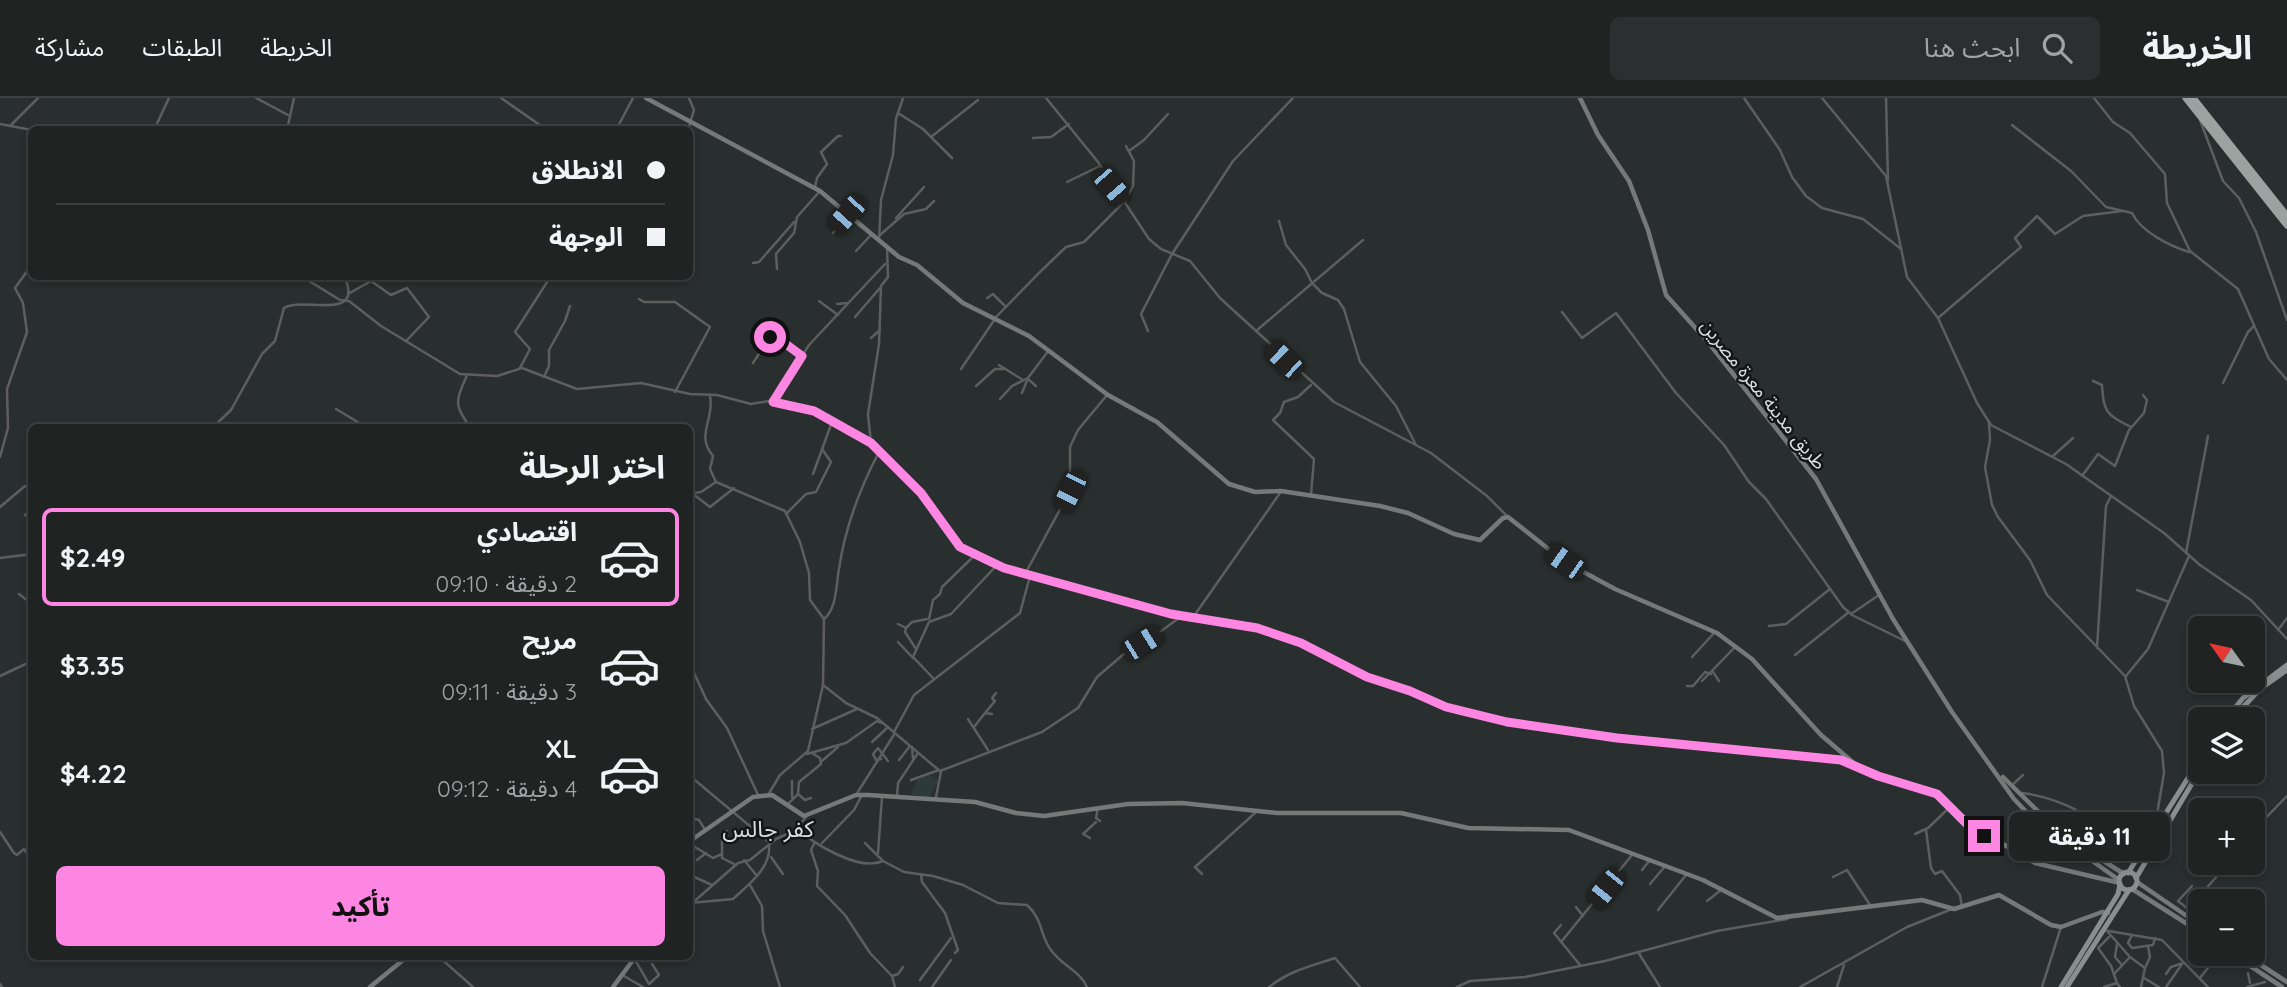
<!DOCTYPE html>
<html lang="ar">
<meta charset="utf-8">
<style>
:root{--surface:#1f2322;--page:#2c2f2f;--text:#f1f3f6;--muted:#a1a4a5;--line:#3c4040;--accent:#fd86e2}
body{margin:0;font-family:Quicksand,"Noto Sans Arabic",sans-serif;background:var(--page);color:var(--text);direction:rtl;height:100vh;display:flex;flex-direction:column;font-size:26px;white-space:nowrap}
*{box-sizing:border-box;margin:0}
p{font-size:23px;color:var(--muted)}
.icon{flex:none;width:38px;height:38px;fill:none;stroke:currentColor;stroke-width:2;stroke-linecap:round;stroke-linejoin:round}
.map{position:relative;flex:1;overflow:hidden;direction:ltr}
.panel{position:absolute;left:28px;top:326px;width:665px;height:536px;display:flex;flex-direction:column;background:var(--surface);border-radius:10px;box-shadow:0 4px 10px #0003,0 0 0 2px var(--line);direction:rtl}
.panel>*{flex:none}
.banner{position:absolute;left:28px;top:28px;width:665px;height:154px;border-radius:10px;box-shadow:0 4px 10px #0003,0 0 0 2px var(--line);direction:rtl;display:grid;align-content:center;height:154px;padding:0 28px;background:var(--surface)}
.needle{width:46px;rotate:303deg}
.tools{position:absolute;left:2188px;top:518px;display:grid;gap:14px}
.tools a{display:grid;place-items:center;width:77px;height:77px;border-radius:10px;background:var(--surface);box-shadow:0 4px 10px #0003,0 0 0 2px var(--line);font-size:35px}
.end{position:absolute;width:32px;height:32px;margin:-16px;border:9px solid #fd86e2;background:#111;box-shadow:0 0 0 4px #111}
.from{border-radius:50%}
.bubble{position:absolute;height:49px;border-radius:10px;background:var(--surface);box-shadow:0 4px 10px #0003,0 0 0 2px var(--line);font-size:23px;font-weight:700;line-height:49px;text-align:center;direction:rtl}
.car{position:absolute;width:21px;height:42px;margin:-21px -10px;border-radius:9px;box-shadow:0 0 5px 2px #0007;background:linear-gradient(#222 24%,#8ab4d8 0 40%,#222 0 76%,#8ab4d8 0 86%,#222 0)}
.banner b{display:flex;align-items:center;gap:24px;height:66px;font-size:26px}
.banner b+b{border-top:2px solid var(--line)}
.banner i{width:18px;height:18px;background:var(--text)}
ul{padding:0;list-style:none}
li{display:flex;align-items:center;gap:21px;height:98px;margin:0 14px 10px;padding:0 14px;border:4px solid transparent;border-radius:10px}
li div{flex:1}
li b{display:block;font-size:26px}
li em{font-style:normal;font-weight:700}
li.on{border-color:var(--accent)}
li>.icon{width:63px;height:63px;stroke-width:1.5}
h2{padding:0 28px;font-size:32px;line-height:84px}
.cta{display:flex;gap:14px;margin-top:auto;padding:14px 28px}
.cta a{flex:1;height:80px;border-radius:10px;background:var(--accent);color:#111;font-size:28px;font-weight:700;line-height:80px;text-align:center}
header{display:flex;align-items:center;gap:42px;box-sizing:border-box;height:98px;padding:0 35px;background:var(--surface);border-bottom:2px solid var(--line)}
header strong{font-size:33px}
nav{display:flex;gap:38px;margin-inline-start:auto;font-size:24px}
.search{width:490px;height:63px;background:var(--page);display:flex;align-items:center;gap:18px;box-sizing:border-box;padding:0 24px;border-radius:10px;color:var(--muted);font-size:26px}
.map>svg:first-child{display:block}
.built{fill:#2d3a38}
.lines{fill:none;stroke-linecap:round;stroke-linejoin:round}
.street{stroke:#5c5f5e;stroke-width:2.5}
.secondary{stroke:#757a79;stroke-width:4.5}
.primary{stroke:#898f8e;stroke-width:5}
.highway{stroke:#9ba2a0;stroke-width:7}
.route{stroke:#fd86e2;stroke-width:9}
.labels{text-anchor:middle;stroke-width:5;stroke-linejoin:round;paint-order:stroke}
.street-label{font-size:19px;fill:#dadddd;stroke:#141616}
.quarter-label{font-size:23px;fill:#dadddd;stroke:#141616}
</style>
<header>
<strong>الخريطة</strong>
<div class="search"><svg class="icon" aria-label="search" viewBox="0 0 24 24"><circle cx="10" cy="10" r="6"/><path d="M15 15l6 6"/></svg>ابحث هنا</div>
<nav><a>الخريطة</a><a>الطبقات</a><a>مشاركة</a></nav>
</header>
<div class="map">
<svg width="2287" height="889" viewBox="0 0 2287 889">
<rect width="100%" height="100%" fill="#292f2e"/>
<path class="built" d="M928,676l12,6 -13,20 -16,-6 7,-17z"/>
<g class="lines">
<g class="street">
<path d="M256,0l32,17"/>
<path d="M501,0l46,32"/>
<path d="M1046,0l52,64 51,77 12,10 29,12 30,37 114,104 97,51 56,43 21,21"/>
<path d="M1744,0l36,52 12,27 14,19 16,12 41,11 38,30"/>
<path d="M1822,0l64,78 21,101 31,41 39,85 14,22 75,39 98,69 36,32 51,35 36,39"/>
<path d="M1886,0l2,82"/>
<path d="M2094,0l19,24 17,11 35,41 2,29 23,48 48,38 31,70 18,21"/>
<path d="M898,15l25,16 29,29"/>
<path d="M2200,22l23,61 16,17 17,34 31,88"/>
<path d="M0,26l32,6"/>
<path d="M11,27l27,-27"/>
<path d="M2012,27l59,46 35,36 26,6c9,19 38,33 57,39"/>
<path d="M154,32l15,-32"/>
<path d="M287,32l7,-32"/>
<path d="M616,32l17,-32"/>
<path d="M688,32l6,-20 -5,-12"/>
<path d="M931,39l47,-37"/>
<path d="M1033,40l18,-1 18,-13"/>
<path d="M1129,53l15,-11 24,-26"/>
<path d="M1067,84l33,-16"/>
<path d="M815,89l2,-9 10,-14 -6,-12 17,-16h3"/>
<path d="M896,120l28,-31"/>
<path d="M1279,123l7,24 19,24 7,14 10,10 16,7 6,9 16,53 36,44 20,39"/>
<path d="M833,135l14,-19"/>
<path d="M880,137l24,-21 22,-5 8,-8"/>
<path d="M879,142l2,-40 12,-45 3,-36 7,-21"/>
<path d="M856,153l15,-16"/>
<path d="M753,165l6,-1 35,-40"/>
<path d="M777,171l-1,-15 18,-21 3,-16 23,-26"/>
<path d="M301,178l39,24 9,1 32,25 79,48 37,2 25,-8 55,21 64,-6 49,11 27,1 34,9 18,-3 45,10 63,37 44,45 39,54 15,8 29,13 167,46 86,14 44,15 66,34 43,14 36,16 61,15 91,14 253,27"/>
<path d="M348,196l23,-13 20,14 16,-7 22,29 -23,24"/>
<path d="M987,200l6,-4 13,13"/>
<path d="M639,201l5,3h31l35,25 -35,65"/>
<path d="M819,203l19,14"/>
<path d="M837,206l10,-1"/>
<path d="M1562,214l20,26 34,-25 60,80 48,52 25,37 17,17 77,108 9,8 53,26"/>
<path d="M855,219l25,-29"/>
<path d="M1938,220l83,-71 -6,-9 22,-22 18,18 28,-18 39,-5"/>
<path d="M1148,233l-7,-17 31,-60 61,-93 60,-63"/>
<path d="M1256,233l107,-91"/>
<path d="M871,240l9,-8"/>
<path d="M753,265l15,-23 7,-4 27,20"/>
<path d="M999,267l24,15"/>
<path d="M520,270l10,-19 -15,-17 36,-56"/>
<path d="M961,271l36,-53 43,-44 26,-25 18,-5 41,-41 8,-15 1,-25 -8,-15"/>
<path d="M467,277c-11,26 -14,29 3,52"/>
<path d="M544,279l5,-11v-16l16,-29 5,-15"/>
<path d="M1029,282l7,6"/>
<path d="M2093,283l9,4c2,27 3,29 29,42"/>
<path d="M2223,285l25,-51 6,-6"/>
<path d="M1311,287l-13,12 -14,5 -4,11 -7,7 41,39 -3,36"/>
<path d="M976,288l19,-17h10"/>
<path d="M1022,295l6,-15"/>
<path d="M710,298c5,23 -15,39 3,60l-3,13 6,13 69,29 15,31 9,31 1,27 14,19 -1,66 -15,66 -28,24 -12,20"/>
<path d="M1000,301l12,-13 16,-8 21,-28"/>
<path d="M773,304l36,-57 76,-81"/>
<path d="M336,311l30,18"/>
<path d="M1989,325l1,17 -5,27 7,38 6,12 32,43 17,35 78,81 9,30 28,45 2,22 -9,53"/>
<path d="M213,329l18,-17 31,-56 13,-13 9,-33c17,-12 82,15 60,-32"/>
<path d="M871,345l-3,-29 11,-70 2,-58 7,-9 -1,-30"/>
<path d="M2053,358l20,-18"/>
<path d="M0,359l8,-29 -1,-39 20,-57 -4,-29 -8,-15 13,-18"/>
<path d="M813,376l19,-52"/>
<path d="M2082,378l16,-22 17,12 14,-36 15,-17 3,-13 -4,-5"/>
<path d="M693,395l8,-1 15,-10"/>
<path d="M690,400l3,-4 17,13 24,-19"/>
<path d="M0,409l25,-21 7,4"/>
<path d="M32,409l-7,8 7,3"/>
<path d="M786,416l20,-20 10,-2 15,-30 -9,-13"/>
<path d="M2186,455l22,-117"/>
<path d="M0,460l32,-4"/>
<path d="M1025,476l45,-83v-44l8,-17 29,-35"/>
<path d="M2137,492l32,12"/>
<path d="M19,496l9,7 4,-3"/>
<path d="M1851,516l28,-19"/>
<path d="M1194,518l86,-123"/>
<path d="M824,521c13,-10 12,-35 15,-50 6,-41 21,-81 40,-117"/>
<path d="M929,521l4,-19 7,-6 2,-7 33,-32"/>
<path d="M898,526l8,4 6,-6 15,-3"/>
<path d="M1769,528l17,-2 44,-35"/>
<path d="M906,530l-1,4 11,17"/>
<path d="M2278,532l9,-12"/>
<path d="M898,544l15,16"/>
<path d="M2097,550l9,-142 5,-10"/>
<path d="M1795,557l54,-43"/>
<path d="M1692,559l23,-25"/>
<path d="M690,566l16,35 21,29 32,69"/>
<path d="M1713,574l6,9"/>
<path d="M0,578l32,-15"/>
<path d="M2126,578l22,-27 41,-93"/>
<path d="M934,581l-21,-22 16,-35 22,-8 46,-49"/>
<path d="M1702,583l33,-34"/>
<path d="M823,587l23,18 31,15 64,54 -5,25"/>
<path d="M1687,588h6l12,-14 6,2"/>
<path d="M985,615l10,-12 -3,-3 4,-5"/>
<path d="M968,621l20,31"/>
<path d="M974,629l11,-14 7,1"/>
<path d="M812,631l45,-20"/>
<path d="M894,634l20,-37 106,-82 10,-37"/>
<path d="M872,644l16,-15"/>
<path d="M912,649l1,12"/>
<path d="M807,656l39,-11 31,-22 5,2"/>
<path d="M881,661l-5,1 -3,-6 5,-6 10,13"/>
<path d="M899,662l11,-14"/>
<path d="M822,663l16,-14"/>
<path d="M940,673l102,-39 36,-24 19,-31 28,-24 13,-5 45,-33"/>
<path d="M690,678l80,67"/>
<path d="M911,682l28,-10"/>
<path d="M792,683v16"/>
<path d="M2011,688l12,-11"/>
<path d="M2022,695c19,2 51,12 66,25 16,15 29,32 47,46"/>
<path d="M798,696l7,6 6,-2"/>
<path d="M856,697l39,-62"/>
<path d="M897,698l1,-13 20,-30"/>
<path d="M787,707l11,-11 1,-12 22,-18 -1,-6 -8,-5"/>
<path d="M1098,710l-2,10 4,3"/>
<path d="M690,720l9,2 5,8"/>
<path d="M796,729c17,17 64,45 87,34l21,11 29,4 30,9 35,18 29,2c16,14 13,31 24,45 10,15 29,21 36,37"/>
<path d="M1926,732l5,38 4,6 7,-3 18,24 2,12"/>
<path d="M727,733l-5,3v24l14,7"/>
<path d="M0,734l14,21 3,2 7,-6 7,10"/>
<path d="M2252,734l35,-36"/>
<path d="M1915,736l13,-6 21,-20"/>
<path d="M1090,740l-7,-4 13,-12"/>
<path d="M815,744l-4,8 7,21 -1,15 28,29 25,38 22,23 3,11"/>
<path d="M822,745l32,-33 8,-15"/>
<path d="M865,745l18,18"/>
<path d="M690,746l23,14 9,-4"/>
<path d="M878,755l4,-56"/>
<path d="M771,759l12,17"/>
<path d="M697,762l9,-7"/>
<path d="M744,762l13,16"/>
<path d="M1642,772l7,-9"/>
<path d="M921,776l1,8 23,31 13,37 -3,3"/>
<path d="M1202,776l-7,-7 60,-54"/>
<path d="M690,777l22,10"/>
<path d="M1833,779l14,-7 23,35"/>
<path d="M1650,786l16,-19"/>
<path d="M750,787l12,21 1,25 17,56"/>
<path d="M1707,803l14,-11"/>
<path d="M690,805l43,-4c15,-14 38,-31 36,-53"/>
<path d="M690,807l48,-42 12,-3 26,-21 18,-8 12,-14"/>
<path d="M1576,809l7,9"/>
<path d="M2188,811l-10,-8 14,-15"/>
<path d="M1658,812l28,-35"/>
<path d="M2187,818l5,-12 37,-41"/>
<path d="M1561,827l-7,8 26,32"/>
<path d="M2103,832l59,10 46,47"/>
<path d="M2107,833l23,26 15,11 -4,19"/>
<path d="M2132,837l-4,8 4,5 21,-3 2,-7"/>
<path d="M2109,839l-11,11 13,18 6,17"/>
<path d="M1561,844l71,-87"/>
<path d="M2117,846l-2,13 7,8"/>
<path d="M1638,854l22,35"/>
<path d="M438,858l35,31"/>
<path d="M634,860l15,26 10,-9 -7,-11"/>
<path d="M2145,870l5,-11 -2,-11"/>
<path d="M2248,875l2,10"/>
<path d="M2114,876l16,-17"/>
<path d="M2166,876l5,-7 12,-4"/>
<path d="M624,878l19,11"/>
<path d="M892,878l6,-2 5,-7"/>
<path d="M2144,880l15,9"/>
<path d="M2200,880l18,-23"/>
<path d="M920,882l31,-42"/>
<path d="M0,886l2,3"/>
<path d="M932,889l19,-27"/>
<path d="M1269,889c20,-16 42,-21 66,-29l25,29"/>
<path d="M1457,889l13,-6 55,-4 80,-16 112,-30 70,-12"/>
<path d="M1800,889l107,-60 45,-18"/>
<path d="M1837,889l7,-22"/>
<path d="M2042,889l19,-60"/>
<path d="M2104,889l13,-4 3,4"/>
<path d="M2166,889l16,-23"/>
<path d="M2247,889l18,-5"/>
</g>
<g class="secondary">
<path d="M646,0l174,93 79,66 18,8 46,38 66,33 79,59 49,27 72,62 26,8 26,-1 99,15 28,7 46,21 26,6 23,-22 5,-1 57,45 50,27 102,44 35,26 69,76 34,29 23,12 59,18 41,41 18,5 39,23 85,20"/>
<path d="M1580,0l18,37 31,46 19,49 18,65 42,47 108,137 77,140 59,93 62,87 18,19 87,62"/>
<path d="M2003,679l57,56 64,41"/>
<path d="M690,743l63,-44 19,-2 32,21 52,-21h12l107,7 41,11 28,3 84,-12 54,-1 95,10h124l67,15 101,2 134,50 74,38 145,-18 32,9 45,-14 52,30 10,2 41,-15 6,1"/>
<path d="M2137,784l63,43"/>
<path d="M2132,791l68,43"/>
<path d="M2232,856l50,33"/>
<path d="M2244,856l43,28"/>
<path d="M370,889l38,-31"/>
<path d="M613,889l23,-31"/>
</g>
<g class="primary">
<path d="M2226,621l17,-21 44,-33"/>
<path d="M2232,621l28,-30 27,-19"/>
<circle cx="2128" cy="783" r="9"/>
<path d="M2128,775l72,-114"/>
<path d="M2136,780l64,-108"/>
<path d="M2061,889l57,-93 2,-10"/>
<path d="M2067,889l62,-97"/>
</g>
<g class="highway">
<path d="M2186,0l101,127"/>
<path d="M2193,0l94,118"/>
</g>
</g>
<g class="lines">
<path class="route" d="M770,239l5,-1 27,20 -29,46 41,9 57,32 50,50 39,54 44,21 167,46 86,14 44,15 66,34 43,14 36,16 61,15 110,16 224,22 37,16 59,18 41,41 6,1"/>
</g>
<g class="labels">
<g class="street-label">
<text transform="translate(1764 296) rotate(51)" y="7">طريق مدينة معرة مصرين</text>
</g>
<g class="quarter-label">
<text x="768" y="739">كفر جالس</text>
</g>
</g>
</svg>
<div class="tools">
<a><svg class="needle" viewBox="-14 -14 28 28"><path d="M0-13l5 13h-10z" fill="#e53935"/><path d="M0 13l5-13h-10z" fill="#a1a4a5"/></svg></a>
<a><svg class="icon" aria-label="layers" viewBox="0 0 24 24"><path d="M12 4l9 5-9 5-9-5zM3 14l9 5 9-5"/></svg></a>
<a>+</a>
<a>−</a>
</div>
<i class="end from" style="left:770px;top:239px"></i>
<i class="end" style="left:1984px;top:738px"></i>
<div class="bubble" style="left:2009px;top:714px;width:161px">11 دقيقة</div>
<i class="car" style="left:1111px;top:88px;rotate:139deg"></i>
<i class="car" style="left:847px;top:116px;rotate:222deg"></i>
<i class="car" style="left:1284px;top:262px;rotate:314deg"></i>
<i class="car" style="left:1070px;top:393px;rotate:206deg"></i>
<i class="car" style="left:1565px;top:464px;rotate:305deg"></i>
<i class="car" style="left:1142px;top:545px;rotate:58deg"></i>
<i class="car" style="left:1606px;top:790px;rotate:219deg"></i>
<div class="banner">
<b><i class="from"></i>الانطلاق</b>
<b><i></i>الوجهة</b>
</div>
<section class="panel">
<h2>اختر الرحلة</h2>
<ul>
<li class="on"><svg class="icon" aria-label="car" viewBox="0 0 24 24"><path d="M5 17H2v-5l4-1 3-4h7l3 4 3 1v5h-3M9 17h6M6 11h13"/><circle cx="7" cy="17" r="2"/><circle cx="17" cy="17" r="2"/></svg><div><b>اقتصادي</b><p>2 دقيقة · 09:10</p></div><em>$2.49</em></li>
<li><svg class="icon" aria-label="car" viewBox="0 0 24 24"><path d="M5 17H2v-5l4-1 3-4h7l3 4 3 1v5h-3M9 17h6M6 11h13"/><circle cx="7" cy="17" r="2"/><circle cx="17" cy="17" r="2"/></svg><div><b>مريح</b><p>3 دقيقة · 09:11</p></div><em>$3.35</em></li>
<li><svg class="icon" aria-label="car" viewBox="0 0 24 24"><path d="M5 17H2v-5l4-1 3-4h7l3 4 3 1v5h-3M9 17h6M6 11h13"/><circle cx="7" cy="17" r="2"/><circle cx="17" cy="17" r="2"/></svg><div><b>XL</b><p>4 دقيقة · 09:12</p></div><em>$4.22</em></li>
</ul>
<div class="cta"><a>تأكيد</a></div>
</section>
</div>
